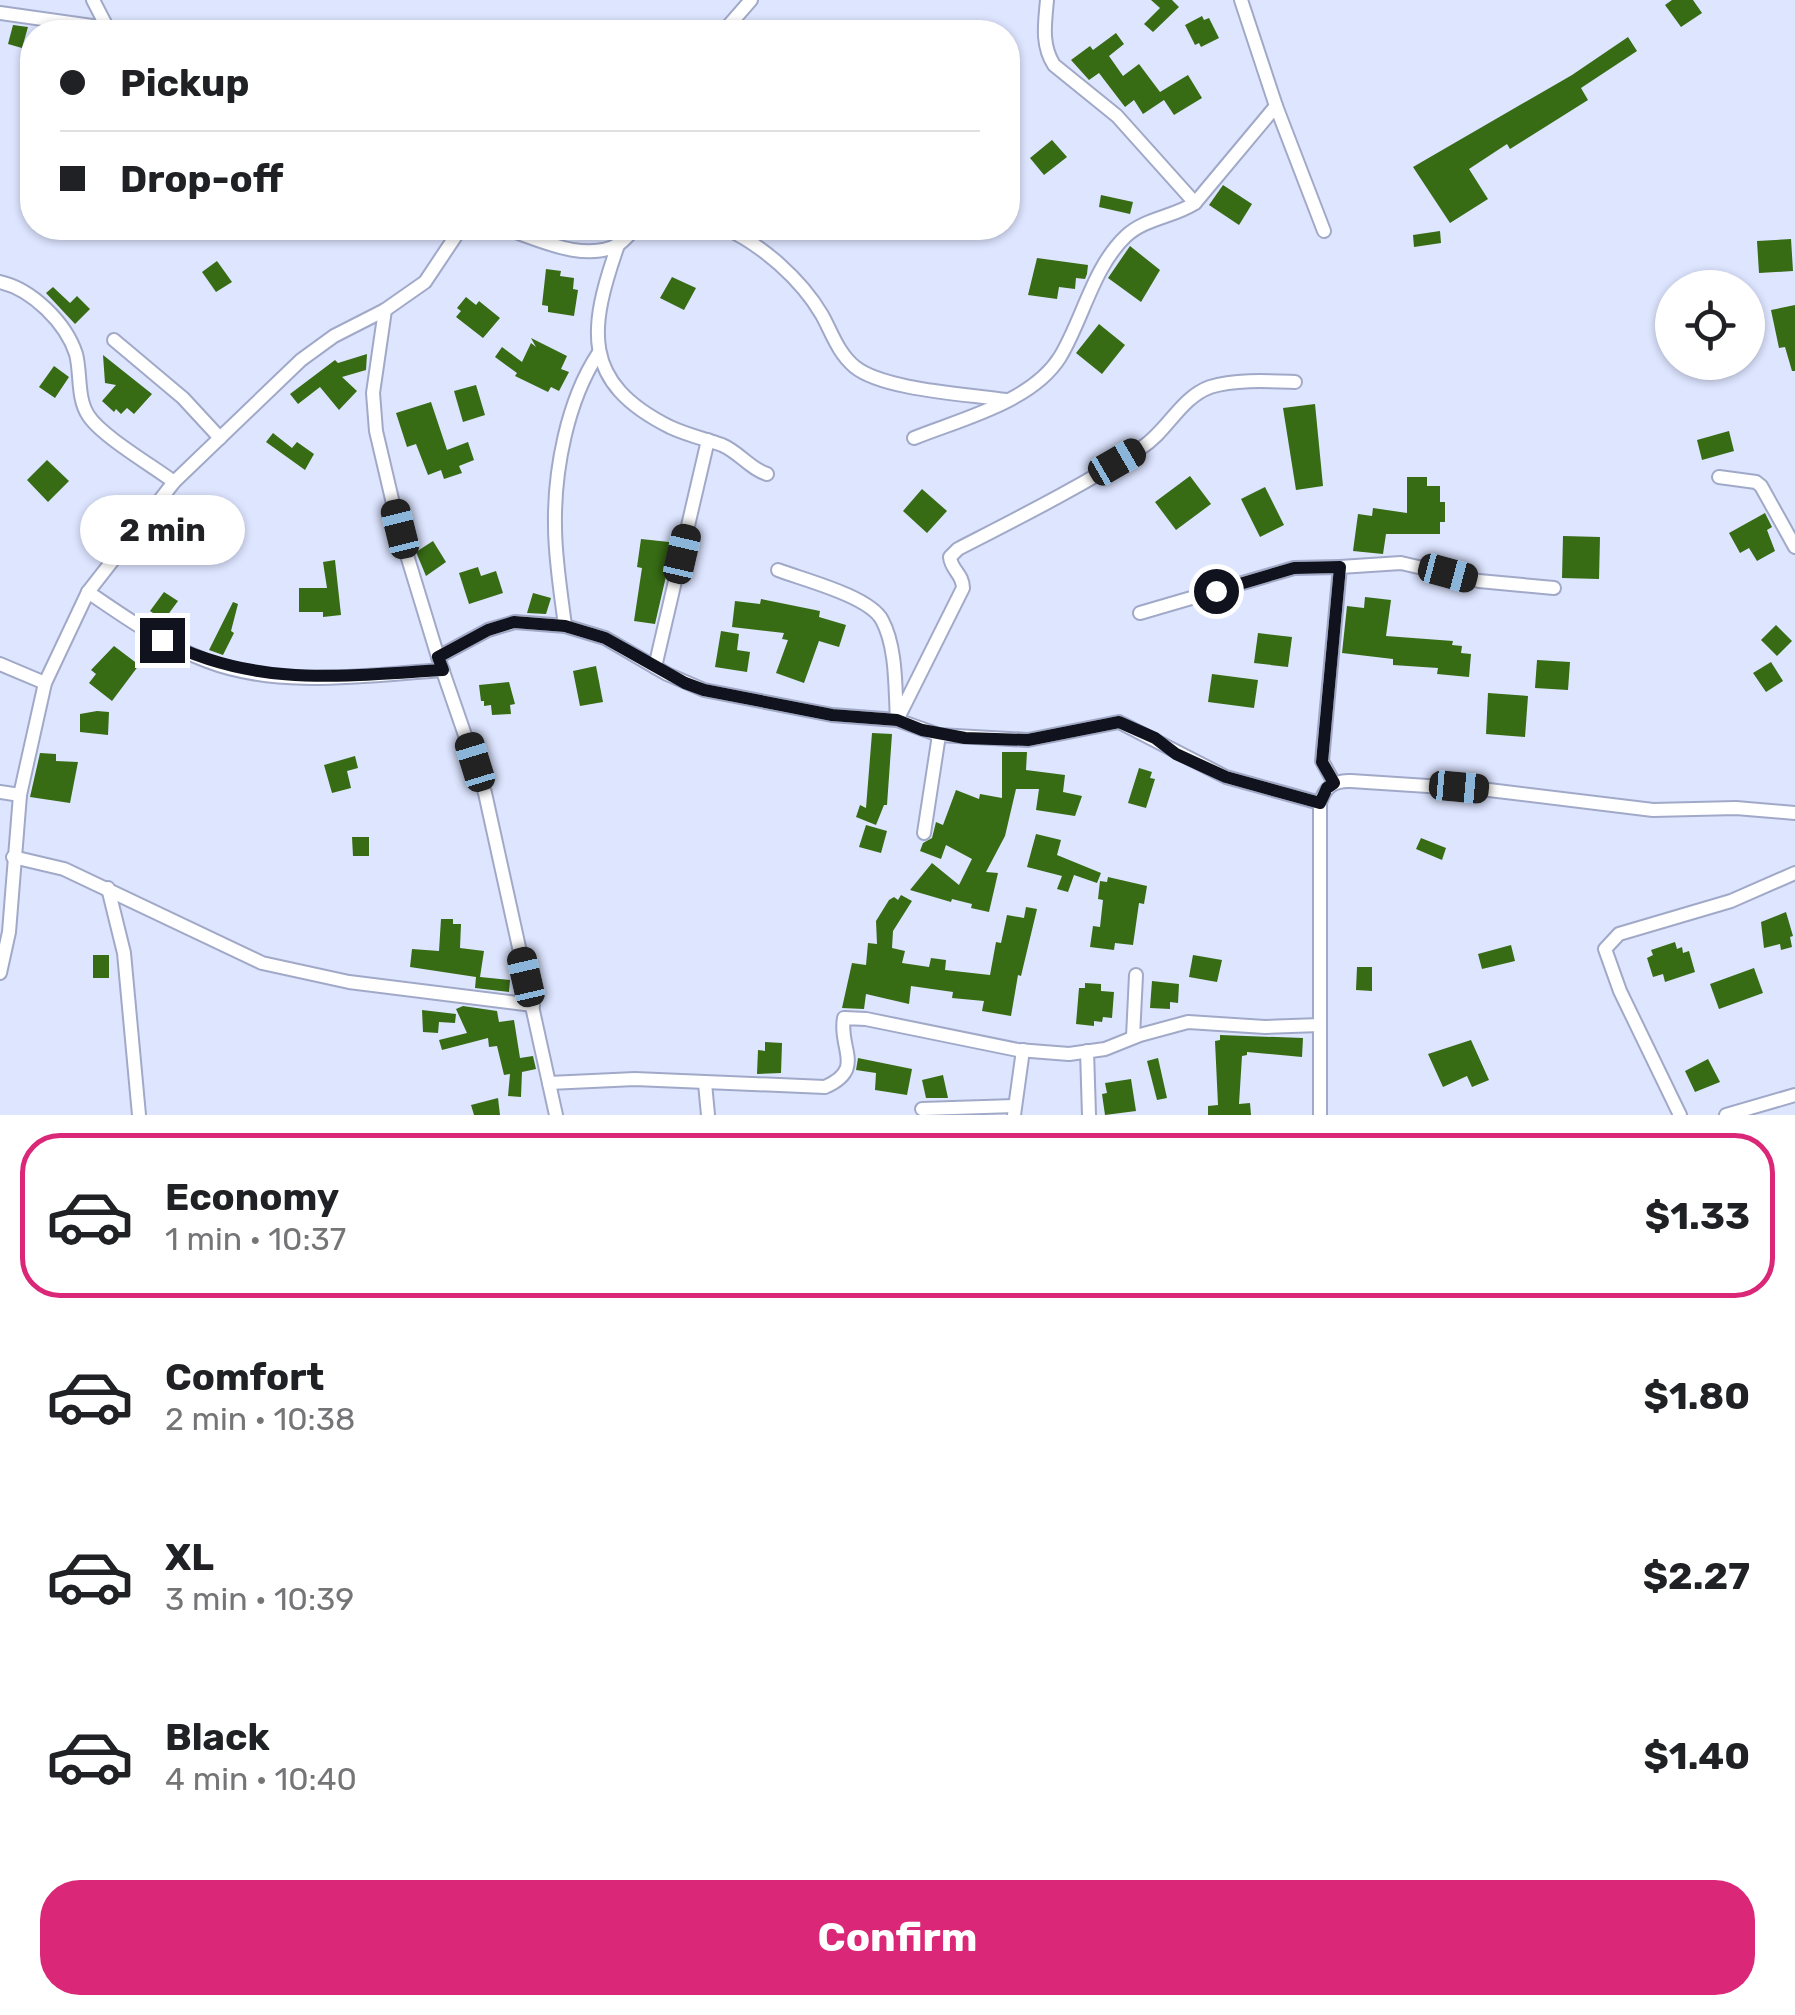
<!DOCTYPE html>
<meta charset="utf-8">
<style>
:root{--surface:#fff;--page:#f6f6f6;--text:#202124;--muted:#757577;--line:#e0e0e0;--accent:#db2777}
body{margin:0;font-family:Rubik,sans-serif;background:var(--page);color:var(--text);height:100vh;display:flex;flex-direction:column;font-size:38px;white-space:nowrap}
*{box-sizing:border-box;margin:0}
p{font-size:32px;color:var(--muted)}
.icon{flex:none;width:55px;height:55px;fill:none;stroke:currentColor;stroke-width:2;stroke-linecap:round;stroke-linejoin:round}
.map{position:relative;height:1115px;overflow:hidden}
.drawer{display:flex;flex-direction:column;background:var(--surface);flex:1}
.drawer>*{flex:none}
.hud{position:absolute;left:20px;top:20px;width:1000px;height:220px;border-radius:40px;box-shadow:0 2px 8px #0004;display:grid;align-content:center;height:220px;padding:0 40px;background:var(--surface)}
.buttons{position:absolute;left:1655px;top:270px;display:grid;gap:20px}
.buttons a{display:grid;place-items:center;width:110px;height:110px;border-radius:50%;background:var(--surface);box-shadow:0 2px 8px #0004;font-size:50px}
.end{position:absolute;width:45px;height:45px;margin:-22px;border:12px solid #10131e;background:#fff;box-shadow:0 0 0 5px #fff}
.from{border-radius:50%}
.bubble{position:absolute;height:70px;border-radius:35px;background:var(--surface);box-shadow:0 2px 8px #0004;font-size:32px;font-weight:700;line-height:70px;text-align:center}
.car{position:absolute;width:30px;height:60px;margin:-30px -15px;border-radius:12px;box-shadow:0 0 8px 2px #0007;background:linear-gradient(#222 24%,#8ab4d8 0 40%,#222 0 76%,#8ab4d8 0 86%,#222 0)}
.hud b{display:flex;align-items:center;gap:35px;height:95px;font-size:38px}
.hud b+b{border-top:2px solid var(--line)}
.hud i{width:25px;height:25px;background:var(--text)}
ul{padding:18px 0 0;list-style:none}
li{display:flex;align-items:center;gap:30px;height:165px;margin:0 20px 15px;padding:0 20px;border:5px solid transparent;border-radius:40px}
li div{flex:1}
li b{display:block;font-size:38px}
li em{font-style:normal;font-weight:700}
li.on{border-color:var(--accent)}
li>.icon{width:90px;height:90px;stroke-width:1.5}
.button{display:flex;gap:20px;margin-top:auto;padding:20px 40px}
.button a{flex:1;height:115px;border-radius:40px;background:var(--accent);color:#fff;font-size:40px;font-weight:700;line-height:115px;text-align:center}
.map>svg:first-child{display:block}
.building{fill:#376b14}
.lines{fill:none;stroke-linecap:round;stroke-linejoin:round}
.street-casing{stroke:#a1a9c8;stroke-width:16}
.street{stroke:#fff;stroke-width:12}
.route{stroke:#10131e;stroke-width:12}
</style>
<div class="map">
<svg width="1795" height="1115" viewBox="0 0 1795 1115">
<rect width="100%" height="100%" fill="#dde5ff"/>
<g class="building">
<path d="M1151,0h21l7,7 -26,25 -9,-8 16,-16z"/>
<path d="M1672,0h21l9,13 -21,14 -16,-22z"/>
<path d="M1202,16l2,4 5,-2 10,20 -18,9 -2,-4 -4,2 -10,-20z"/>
<path d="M13,25l15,2 -6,21 -14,-4z"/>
<path d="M1116,33l8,11 -15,12 14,20 16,-12 21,28 28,-17 14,23 -28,17 -10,-15 -21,14 -9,-14 -9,7 -26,-34 -10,7 -18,-20 19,-14 3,4z"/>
<path d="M1628,37l9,14 -56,37 7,12 -78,49 -3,-5 -38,25 19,30 -38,24 -37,-56 159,-92z"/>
<path d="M1052,140l15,17 -23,18 -14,-17z"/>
<path d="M1223,185l29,19 -13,21 -30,-20z"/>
<path d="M1101,195l32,7 -3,12 -31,-7z"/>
<path d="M1440,231l1,12 -27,4 -1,-12z"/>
<path d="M1791,239l2,32 -34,2 -2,-32z"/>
<path d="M1130,246l30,24 -19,32 -33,-24z"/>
<path d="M1037,258l51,7 -1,9 -2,5 -9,-1 -1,11 -16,-2 -2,12 -29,-4z"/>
<path d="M217,261l15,21 -16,10 -14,-20z"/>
<path d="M546,269l15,2 -1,5 14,2 -1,11 5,1 -4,26 -26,-4v-6l-6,-1z"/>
<path d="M672,277l24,11 -12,22 -24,-12z"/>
<path d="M53,287l17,16 7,-7 13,13 -15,15 -29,-31z"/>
<path d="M466,297l10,8 3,-4 21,17 -17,20 -27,-21 5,-6 -4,-3z"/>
<path d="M1795,305v66h-3l-7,-24 -6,1 -8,-38z"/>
<path d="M1099,324l26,21 -23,29 -26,-21z"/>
<path d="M531,338l36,18 -6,13 8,3 -10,19 -8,-4 -3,5 -33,-16 2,-3 -22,-16 7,-10 20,15 9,-19 5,4z"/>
<path d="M367,354l-1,16 -24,7 15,14 -18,19 -19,-23 -22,17 -8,-10 45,-34 3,3z"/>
<path d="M103,355l49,39 -18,20 -7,-6 -6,6 -5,-5 -2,3 -12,-11 14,-16 -11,-2z"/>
<path d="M54,366l15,11 -14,21 -16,-11z"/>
<path d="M476,385l9,30 -22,7 -9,-31z"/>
<path d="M431,402l16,48 21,-8 6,18 -15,6 3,7 -18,6 -3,-9 -13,5 -12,-31 -9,3 -11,-34z"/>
<path d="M1315,404l8,82 -27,4 -13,-82z"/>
<path d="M1729,431l5,20 -32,9 -5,-20z"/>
<path d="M273,433l19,15 5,-6 17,12 -9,16 -39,-28z"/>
<path d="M47,460l22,21 -21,21 -21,-22z"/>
<path d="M1190,476l21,28 -35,26 -21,-28z"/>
<path d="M1407,477h20v9h13v16h5v20h-5v12h-54l-3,20 -30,-3 5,-37 14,2 1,-8 34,5z"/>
<path d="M1265,487l19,38 -24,12 -19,-38z"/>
<path d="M922,489l25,22 -20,22 -24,-22z"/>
<path d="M1765,513l7,14 -5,3 8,21 -18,10 -8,-13 -9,5 -11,-20z"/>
<path d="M1563,536l37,1 -1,42 -37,-1z"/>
<path d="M641,539l28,3v4h4l-18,78 -21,-3 8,-53 -5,-1z"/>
<path d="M433,541l13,21 -20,14 -10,-24z"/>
<path d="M335,560l6,55 -18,2v-5h-24v-24h28l-4,-26z"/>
<path d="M478,567l3,9 15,-5 7,22 -34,11 -10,-31z"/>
<path d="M164,592l14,9 -14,19 -14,-9z"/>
<path d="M533,593l18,5 -5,16 -19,-1z"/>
<path d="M1365,597l26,3 -5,36 67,5 -1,4 10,1 -1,7 10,1 -2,23 -32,-3 1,-6 -45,-3v-6l-51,-6 5,-47 17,2z"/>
<path d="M761,599l59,12 -1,6 27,8 -7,22 -20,-6 -15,42 -28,-10 12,-33 -6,-1 2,-6 -52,-6 3,-26 25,3z"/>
<path d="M233,602l5,2 -7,27 3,2 -11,22 -14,-5z"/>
<path d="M1776,625l16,16 -15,15 -16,-16z"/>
<path d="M721,631l18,3 -2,16 13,2 -3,20 -32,-5z"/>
<path d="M1258,633l34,4 -4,30 -34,-4z"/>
<path d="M114,646l25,19 -27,36 -23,-18 7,-9 -5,-4z"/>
<path d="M1537,660l33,2 -2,28 -33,-2z"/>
<path d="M1771,662l12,19 -17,11 -13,-19z"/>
<path d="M596,666l7,36 -23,4 -7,-35z"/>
<path d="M1212,674l46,6 -4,28 -46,-6z"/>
<path d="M509,682l6,22 -5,1 1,9 -19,1 -1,-10 -7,1v-5h-3l-2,-16z"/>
<path d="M1488,693l40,3 -3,41 -39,-3z"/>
<path d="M97,711l12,1 -1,23 -28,-3v-18z"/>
<path d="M872,733l20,1 -5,71h-3l-8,20 -20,-8 4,-12 6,3z"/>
<path d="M1002,752h25l-1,18 39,5 -2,17 19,4 -7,20 -39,-6 3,-21h-23l-11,47 -19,36 12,1 -9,39 -18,-4 1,-4 -20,-5 -1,3 -41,-12 22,-27 27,22 13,-26 -26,-14 -5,14 -21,-8 3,-8 9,-5 4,-16 7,3 13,-35 23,9 1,-5 22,4z"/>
<path d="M40,753l16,1v7l22,1 -8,41 -40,-6z"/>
<path d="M355,756l3,12 -11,3 4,17 -19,5 -8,-28z"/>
<path d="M1139,768l13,4 -2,6 5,1 -9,29 -18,-5z"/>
<path d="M866,825l21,6 -6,22 -22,-6z"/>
<path d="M1036,834l25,6 -4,15 44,18 -4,10 -23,-8 -6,17 -11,-3 5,-13 -35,-9z"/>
<path d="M352,837h17v19h-16z"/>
<path d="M1421,838l25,10 -4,12 -26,-11z"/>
<path d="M1108,877l39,9 -3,18 -5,-1 -6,42 -18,-2 -1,7 -24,-3 3,-21 7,1 3,-27 -5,-1 2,-18 7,1z"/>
<path d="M901,895l11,6 -19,30 -1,17 13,3 -3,12 27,4 2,-9 15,2 -1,10 45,5 6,-33 5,1 6,-28 17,3 2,-11 11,2 -16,67 -3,-1 -7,41 -29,-5 2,-10 -32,-3 1,-6 -42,-6 -2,18 -43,-10 -2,15 -22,-1 10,-45 14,2 2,-22 9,1 -1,-23 13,-21 5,-3 4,3z"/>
<path d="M1786,912l7,24 -3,1 2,10 -11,3 -1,-6 -16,4 -3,-26z"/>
<path d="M441,919h12v5h8l-1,24 24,3 -4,26 30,3 -1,12 -34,-4 1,-11 -66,-10 2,-18 27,2z"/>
<path d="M1675,942l2,7 5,-2 1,6 6,-2 6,21 -30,10 -2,-8 -10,3 -6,-19 6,-3 -2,-5z"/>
<path d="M1511,945l4,16 -33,8 -4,-15z"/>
<rect x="93" y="955" width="16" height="23"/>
<path d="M1193,955l29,5 -5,22 -28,-5z"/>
<path d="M1357,967h15v24l-16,-1z"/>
<path d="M1754,968l9,25 -44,16 -9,-25z"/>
<path d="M1152,981l27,3 -1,19 -8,-1v7l-20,-1z"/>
<path d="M1085,983l16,1v7l13,1 -2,26 -9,-1 -1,5 -8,-1v5l-18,-2 3,-36h6z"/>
<path d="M463,1006l34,5 2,11 15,-2 6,38 13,-2 3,13 -14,3 -1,25 -13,-1 2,-22 -6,1 -7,-29 -8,1 -1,-9 -46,12 -3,-10 28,-7 -11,-24z"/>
<path d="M422,1010l34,4 -1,9 -16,-1 -1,11 -15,-1z"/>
<path d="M1220,1035l83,3 -1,19 -55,-5v3l-5,1 -3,48 11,-1 1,12h-43v-9l10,-1 -3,-64 5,-1z"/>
<path d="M1471,1040l18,40 -17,7 -5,-11 -24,11 -15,-33z"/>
<path d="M765,1042l17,1 -1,30 -24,1 1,-24 7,1z"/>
<path d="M858,1058l54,11 -5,26 -32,-5 1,-17 -20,-3z"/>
<path d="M1158,1058l9,40 -10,2 -10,-39z"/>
<path d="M1708,1059l12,23 -25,10 -10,-21z"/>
<path d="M943,1075l5,23h-22l-4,-18z"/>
<path d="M1131,1079l5,32 -31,4 -3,-21 5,-1 -2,-10z"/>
<path d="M498,1098l2,17h-26l-3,-10z"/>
</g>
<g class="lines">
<g class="street-casing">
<g id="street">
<path d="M93,0l16,31"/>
<path d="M1047,0c-2,23 -6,45 7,65l63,51 78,87"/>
<path d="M1241,0l35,106 48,125"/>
<path d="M0,13l106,15"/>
<path d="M723,32l28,-32"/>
<path d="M504,228c32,10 81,36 115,16 6,-4 12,-12 17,-16"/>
<path d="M725,228c37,17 76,51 97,87 10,18 16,38 33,52 29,23 112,27 151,33"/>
<path d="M618,245c-29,83 -38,137 52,182 17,8 35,12 52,18 17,7 28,24 45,29"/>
<path d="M0,282c32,7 66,41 76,72 5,19 1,44 12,61 13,21 65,51 86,67"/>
<path d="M385,310l-12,83 3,38 23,98 39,128 47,136 71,322"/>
<path d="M114,340l69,58 37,40"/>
<path d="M914,438c47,-19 118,-36 146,-81 23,-38 33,-90 66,-121 19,-18 48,-19 69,-33l81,-97"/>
<path d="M1719,477l37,5 5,4 34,61"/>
<path d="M778,570c26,10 91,26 104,50 15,28 13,69 15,99"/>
<path d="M88,592c38,26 75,52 119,69 72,28 160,14 236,9"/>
<path d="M1140,613l154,-45 46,-1"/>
<path d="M565,626c-4,-33 -10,-67 -10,-100 -1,-55 12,-125 43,-172"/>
<path d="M438,657l50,-27 27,-8 50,4 40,12 62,36 37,16 128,25 65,5 42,15 89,5 91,-18 107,55 94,26"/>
<path d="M0,664l45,19"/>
<path d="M655,667l53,-227"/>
<path d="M897,720l66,-132c0,-14 -12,-18 -13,-31l8,-8c62,-32 124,-63 183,-101 26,-16 39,-50 69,-61 25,-8 59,-6 85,-5"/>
<path d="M1334,783l-12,-22 18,-194 61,-4 78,18 75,7"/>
<path d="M0,792l20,3"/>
<path d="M924,833l15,-98"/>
<path d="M13,857l51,12 198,94 87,19 184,23"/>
<path d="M108,888l16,65 15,162"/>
<path d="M0,973l9,-41 11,-137 25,-112 43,-91 86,-110 127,-122 33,-24 51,-26 40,-28 36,-54"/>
<path d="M1133,1037l3,-62"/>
<path d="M1087,1051l2,64"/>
<path d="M549,1083l86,-4 190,8c41,-18 13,-39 19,-69l22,1 152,31 51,4 36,-5 35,-14 48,-13 77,5 55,-2"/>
<path d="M705,1083l3,32"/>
<path d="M922,1109l93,-3"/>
<path d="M1014,1115l9,-65"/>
<path d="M1320,1115v-312c5,-16 14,-23 31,-22l138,9 164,20 83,-2 59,5"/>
<path d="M1680,1115l-60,-124 -15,-42 14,-15 112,-33 64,-28"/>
<path d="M1726,1115l69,-20"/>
</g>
</g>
<use href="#street" class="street"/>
</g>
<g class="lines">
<path class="route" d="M162,640c94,48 180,36 281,30l-5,-13 50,-27 26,-8 51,4 40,12 80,45 19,7 128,25 65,5 25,10 43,8 63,2 91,-18 36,16 21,16 50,23 94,26 7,-15 7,-5 -12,-21 18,-195 -46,1 -78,23"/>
</g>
</svg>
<div class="buttons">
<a><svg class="icon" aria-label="locate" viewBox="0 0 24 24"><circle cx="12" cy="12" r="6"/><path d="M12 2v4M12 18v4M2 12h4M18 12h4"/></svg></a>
</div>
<i class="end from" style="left:1216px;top:591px"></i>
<i class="end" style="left:162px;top:640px"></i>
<div class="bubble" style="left:80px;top:495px;width:165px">2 min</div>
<i class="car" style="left:1117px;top:462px;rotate:60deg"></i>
<i class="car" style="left:400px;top:529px;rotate:346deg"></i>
<i class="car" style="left:682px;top:554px;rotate:13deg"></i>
<i class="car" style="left:1448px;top:573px;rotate:105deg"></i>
<i class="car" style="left:475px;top:762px;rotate:343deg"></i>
<i class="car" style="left:1459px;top:787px;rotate:95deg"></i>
<i class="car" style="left:526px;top:977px;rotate:347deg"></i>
<div class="hud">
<b><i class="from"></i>Pickup</b>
<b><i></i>Drop-off</b>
</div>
</div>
<section class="drawer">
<ul>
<li class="on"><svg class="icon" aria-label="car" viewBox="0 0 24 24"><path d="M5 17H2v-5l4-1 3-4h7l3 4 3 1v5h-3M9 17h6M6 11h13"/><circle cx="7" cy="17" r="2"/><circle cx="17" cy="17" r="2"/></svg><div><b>Economy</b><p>1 min · 10:37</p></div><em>$1.33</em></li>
<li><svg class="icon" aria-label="car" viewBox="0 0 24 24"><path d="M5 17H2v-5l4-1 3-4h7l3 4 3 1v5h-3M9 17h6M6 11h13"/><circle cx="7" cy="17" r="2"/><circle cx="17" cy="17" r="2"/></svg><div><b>Comfort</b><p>2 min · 10:38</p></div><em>$1.80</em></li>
<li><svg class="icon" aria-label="car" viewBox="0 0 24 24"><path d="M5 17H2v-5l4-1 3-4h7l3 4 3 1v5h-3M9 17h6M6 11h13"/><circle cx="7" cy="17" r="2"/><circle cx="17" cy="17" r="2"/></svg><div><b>XL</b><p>3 min · 10:39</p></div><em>$2.27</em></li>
<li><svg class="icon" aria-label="car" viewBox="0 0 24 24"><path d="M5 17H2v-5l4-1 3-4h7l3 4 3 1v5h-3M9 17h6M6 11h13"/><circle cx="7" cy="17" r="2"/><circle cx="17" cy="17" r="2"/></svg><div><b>Black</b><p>4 min · 10:40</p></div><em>$1.40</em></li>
</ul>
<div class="button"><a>Confirm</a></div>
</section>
